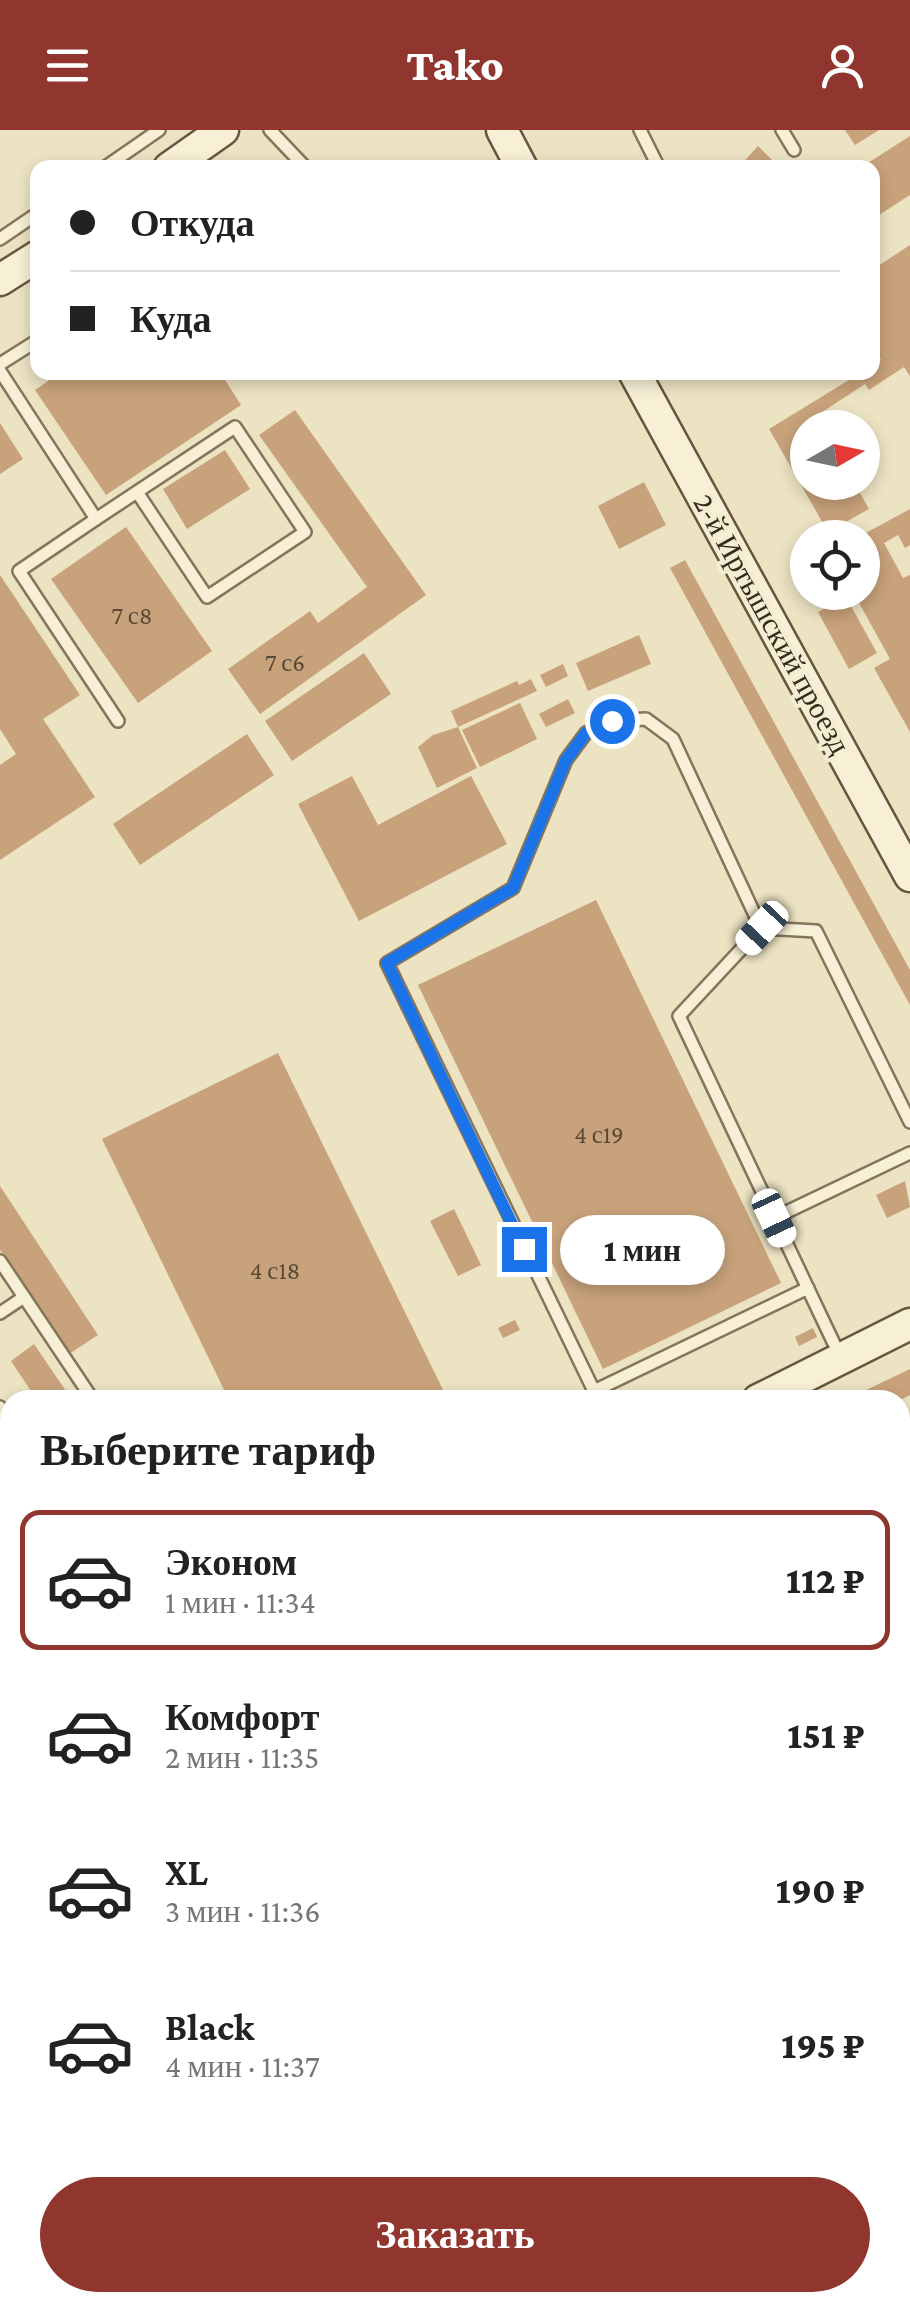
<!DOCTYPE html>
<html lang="ru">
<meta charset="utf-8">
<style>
:root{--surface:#fff;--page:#f6f6f6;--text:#222;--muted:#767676;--line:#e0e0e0;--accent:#91362e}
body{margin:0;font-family:"Crimson Pro",serif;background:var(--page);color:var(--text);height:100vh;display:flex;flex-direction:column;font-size:38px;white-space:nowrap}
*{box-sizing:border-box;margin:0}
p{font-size:32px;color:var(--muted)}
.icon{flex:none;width:55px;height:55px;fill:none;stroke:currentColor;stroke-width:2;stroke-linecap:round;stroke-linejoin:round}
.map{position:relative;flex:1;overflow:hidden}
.drawer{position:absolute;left:0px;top:1260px;width:910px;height:922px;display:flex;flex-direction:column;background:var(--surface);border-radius:30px 30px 0 0;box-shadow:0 5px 15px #0003}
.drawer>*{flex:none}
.hud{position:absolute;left:30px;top:30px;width:850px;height:220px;border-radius:20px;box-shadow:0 5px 15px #0003;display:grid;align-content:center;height:220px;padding:0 40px;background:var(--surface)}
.needle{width:65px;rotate:81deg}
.tools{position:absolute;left:790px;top:280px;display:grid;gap:20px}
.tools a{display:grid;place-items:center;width:90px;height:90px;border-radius:50%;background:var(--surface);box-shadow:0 5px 15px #0003;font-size:50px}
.end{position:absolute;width:45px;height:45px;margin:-22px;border:12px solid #1a73e8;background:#fff;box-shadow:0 0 0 5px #fff}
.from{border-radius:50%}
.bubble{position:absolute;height:70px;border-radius:35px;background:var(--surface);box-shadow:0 5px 15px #0003;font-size:32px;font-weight:800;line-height:70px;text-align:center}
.car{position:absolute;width:30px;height:60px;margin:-30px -15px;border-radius:12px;box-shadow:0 0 8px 2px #0007;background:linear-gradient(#fff 24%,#345 0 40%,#fff 0 76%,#345 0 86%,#fff 0)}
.hud b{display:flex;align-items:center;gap:35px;height:95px;font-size:38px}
.hud b+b{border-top:2px solid var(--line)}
.hud i{width:25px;height:25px;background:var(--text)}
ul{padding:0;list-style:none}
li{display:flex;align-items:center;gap:30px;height:140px;margin:0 20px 15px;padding:0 20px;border:5px solid transparent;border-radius:20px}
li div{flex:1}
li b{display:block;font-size:38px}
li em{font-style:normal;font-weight:800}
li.current{border-color:var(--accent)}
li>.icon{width:90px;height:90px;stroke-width:1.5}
h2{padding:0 40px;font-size:45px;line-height:120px}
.primary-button{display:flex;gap:20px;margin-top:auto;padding:20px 40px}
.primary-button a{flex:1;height:115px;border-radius:60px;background:var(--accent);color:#fff;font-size:40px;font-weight:800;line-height:115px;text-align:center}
header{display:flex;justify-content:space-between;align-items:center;height:130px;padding:0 40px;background:var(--accent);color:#fff;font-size:45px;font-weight:800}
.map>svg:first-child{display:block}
.building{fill:#c8a27b}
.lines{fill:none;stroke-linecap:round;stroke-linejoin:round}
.lane-casing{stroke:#85755b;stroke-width:16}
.street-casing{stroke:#85755b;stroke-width:28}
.secondary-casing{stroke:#67563e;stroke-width:35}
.lane{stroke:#f7f0d6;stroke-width:11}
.street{stroke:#f7f0d6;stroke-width:22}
.secondary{stroke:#f7f0d6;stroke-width:30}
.route{stroke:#1a73e8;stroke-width:12}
.labels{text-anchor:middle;stroke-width:8;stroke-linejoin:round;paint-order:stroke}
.number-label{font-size:25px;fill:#5a4a35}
.street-label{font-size:30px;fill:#362c1e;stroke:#f3edd2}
</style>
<header><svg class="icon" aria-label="menu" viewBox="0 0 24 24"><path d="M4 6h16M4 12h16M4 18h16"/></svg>Tako<svg class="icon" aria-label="person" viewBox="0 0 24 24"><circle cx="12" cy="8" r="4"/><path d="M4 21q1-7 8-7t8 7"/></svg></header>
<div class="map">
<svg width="910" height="2182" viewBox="0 0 910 2182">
<rect width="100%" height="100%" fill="#ece3c3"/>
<g class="building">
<path d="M845,0h34l-24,15z"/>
<path d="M910,6v59l-31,20 -7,-10v-37h-12z"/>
<path d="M758,16l22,22h-42z"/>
<path d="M910,115v131l-6,-9 -35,23 -4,-6 -49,32 6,12h-14v54h46l15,27 -41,23 -59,-103 93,-57h10v-6l9,-6 -9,-12v-78z"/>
<path d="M61,242h159l21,33 -135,90 -71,-105z"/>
<path d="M295,280l131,185 -166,119 -32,-45 82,-58 8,12 49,-36 -108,-152z"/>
<path d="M0,293l23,36 -23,15z"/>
<path d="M225,320l25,39 -63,40 -24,-40z"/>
<path d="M644,352l22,43 -47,24 -21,-43z"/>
<path d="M910,379v36l-5,3 -7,-13 -14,8 19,35 7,-3v157l-36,-64 16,-9 -37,-67h9v-57z"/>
<path d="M126,397l86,124 -74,52 -87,-124z"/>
<path d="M685,430l225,410v35l-240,-437z"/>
<path d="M0,445l80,120 -37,24 52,78 -95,63v-95l16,-11 -16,-25z"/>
<path d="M846,467l31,56 -28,16 -31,-57z"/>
<path d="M639,505l12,29 -63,27 -12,-28z"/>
<path d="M364,523l27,41 -99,67 -27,-40z"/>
<path d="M563,534l5,12 -22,11 -6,-12z"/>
<path d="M531,549l6,12 -79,36 -7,-16 66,-30 2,4z"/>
<path d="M568,569l7,14 -29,14 -7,-13z"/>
<path d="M520,573l17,36 -57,28 -18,-37z"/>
<path d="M458,597l19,41 -40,20 -19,-41 15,-12z"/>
<path d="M247,604l27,41 -134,90 -27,-41z"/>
<path d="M352,646l26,49 93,-49 36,68 -148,77 -61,-117z"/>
<path d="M596,770l185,383 -178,86 -185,-384z"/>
<path d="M278,923l170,347h-219l-127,-261z"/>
<path d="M905,1051l5,26 -23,11 -11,-23z"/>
<path d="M0,1056l98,149 -29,19 -69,-104z"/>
<path d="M454,1079l27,56 -23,11 -28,-55z"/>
<path d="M515,1190l5,10 -17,8 -5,-10z"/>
<path d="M813,1198l4,9 -18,9 -4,-9z"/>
<path d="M34,1214l38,56h-35l-26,-39z"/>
<path d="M910,1239v26l-10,5h-55z"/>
<path d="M0,1310l10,15v81l-10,-15z"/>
<path d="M910,1343v63h-1l-3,-11 -6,1v-51z"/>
<path d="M0,1462l10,15v89l-10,-15z"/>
<path d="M910,1629v195l-10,1v-71l7,-1 -7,-49v-73z"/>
<path d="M10,1670v22l-10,4v-21z"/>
<path d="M10,1719v65l-10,2v-66z"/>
<path d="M10,1867v53l-10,1v-52z"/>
<path d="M910,1931v41l-10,2v-41z"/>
<path d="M10,1932v27l-10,2v-27z"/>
<path d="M910,2019v103l-10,2v-103z"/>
<path d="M10,2172h35l1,10h-34z"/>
<path d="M60,2172h95l1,4 -29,6h-65z"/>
<path d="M359,2172h37l2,10h-37z"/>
<path d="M595,2172h36l2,10h-37z"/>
<path d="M321,2173l2,9h-37v-2z"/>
</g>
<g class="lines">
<g class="lane-casing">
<g id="lane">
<path d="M270,0l36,38"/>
<path d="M640,0l19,38"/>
<path d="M782,0l12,20"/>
<path d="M104,38l55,-38"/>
<path d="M0,109l38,-26"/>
<path d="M0,234l38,-24"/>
<path d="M0,241l96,148 -77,52 99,150"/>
<path d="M96,389l139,-92 70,105 -98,65 -70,-105"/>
<path d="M761,798l55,3 94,191"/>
<path d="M774,1088l136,-65"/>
<path d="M0,1131l93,139"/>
<path d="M808,1158l-214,103 -207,-428 126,-75 53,-128 20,-27 25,-12 35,-2 27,20 88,189 -82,88 149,315 13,27"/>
<path d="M0,1183l24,-16"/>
<path d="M0,1277l10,15"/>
<path d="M0,1415l10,15"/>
<path d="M900,1840l10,-1"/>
<path d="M680,2182l21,-6"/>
<path d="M758,2182l24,-5"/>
</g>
</g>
<g class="street-casing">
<path id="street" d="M0,1999l10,-2"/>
</g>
<g class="secondary-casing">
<g id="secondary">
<path d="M502,0l20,38"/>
<path d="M169,38l54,-38"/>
<path d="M0,150l38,-24"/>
<path d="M634,242l276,504"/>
<path d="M758,1270l152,-76"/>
<path d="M0,1639l10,-4"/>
<path d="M705,2172l2,10"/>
</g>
</g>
<use href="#lane" class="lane"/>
<use href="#street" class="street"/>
<use href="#secondary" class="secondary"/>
</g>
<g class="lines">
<path class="route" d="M524,1119l-137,-286 126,-75 53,-128 20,-27 26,-12"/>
</g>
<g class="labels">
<g class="number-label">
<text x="132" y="494">7 с8</text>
<text x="285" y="541">7 с6</text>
<text x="599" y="1013">4 с19</text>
<text x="275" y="1149">4 с18</text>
</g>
<g class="street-label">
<text transform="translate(772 494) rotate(61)" y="10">2-й Иртышский проезд</text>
</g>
</g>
</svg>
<div class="tools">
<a><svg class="needle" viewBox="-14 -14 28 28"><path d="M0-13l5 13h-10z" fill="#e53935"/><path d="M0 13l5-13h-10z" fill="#767676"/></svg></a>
<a><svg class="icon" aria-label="locate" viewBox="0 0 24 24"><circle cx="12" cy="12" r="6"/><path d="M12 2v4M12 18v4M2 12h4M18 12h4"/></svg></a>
</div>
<i class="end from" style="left:612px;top:591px"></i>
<i class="end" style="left:524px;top:1119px"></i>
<div class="bubble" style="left:560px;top:1085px;width:165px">1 мин</div>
<i class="car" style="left:762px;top:798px;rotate:223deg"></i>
<i class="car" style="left:774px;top:1088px;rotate:155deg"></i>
<div class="hud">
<b><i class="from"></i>Откуда</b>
<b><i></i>Куда</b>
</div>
<section class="drawer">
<h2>Выберите тариф</h2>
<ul>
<li class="current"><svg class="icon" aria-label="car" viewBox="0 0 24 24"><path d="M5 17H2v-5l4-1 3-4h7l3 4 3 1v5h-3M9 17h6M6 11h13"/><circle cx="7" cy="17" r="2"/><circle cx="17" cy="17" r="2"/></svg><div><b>Эконом</b><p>1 мин · 11:34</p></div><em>112 ₽</em></li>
<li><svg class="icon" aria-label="car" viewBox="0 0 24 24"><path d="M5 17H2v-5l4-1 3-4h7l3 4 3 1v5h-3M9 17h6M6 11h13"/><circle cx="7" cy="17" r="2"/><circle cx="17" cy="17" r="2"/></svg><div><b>Комфорт</b><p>2 мин · 11:35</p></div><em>151 ₽</em></li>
<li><svg class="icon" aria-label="car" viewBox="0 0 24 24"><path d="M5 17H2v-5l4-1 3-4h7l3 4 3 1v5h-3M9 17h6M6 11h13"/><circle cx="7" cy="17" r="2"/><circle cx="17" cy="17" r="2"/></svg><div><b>XL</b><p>3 мин · 11:36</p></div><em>190 ₽</em></li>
<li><svg class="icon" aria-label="car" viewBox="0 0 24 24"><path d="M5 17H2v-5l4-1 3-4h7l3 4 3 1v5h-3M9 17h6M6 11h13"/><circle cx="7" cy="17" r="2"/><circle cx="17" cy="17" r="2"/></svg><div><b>Black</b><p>4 мин · 11:37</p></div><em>195 ₽</em></li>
</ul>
<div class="primary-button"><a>Заказать</a></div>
</section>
</div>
